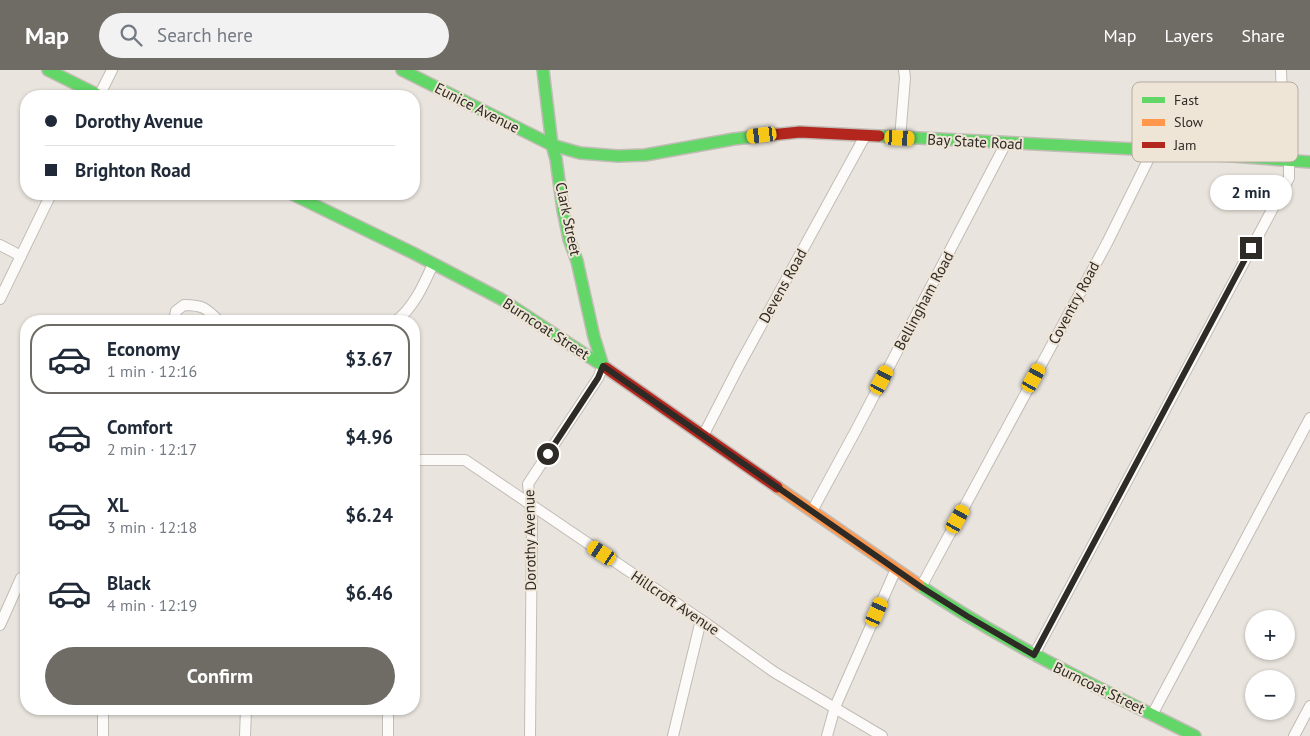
<!DOCTYPE html>
<meta charset="utf-8">
<style>
:root{--surface:#fff;--page:#f2f2f3;--text:#1f2937;--muted:#747a83;--line:#e0e1e3;--accent:#6f6b65}
body{margin:0;font-family:"PT Sans",sans-serif;background:var(--page);color:var(--text);height:100vh;display:flex;flex-direction:column;font-size:19px;white-space:nowrap}
*{box-sizing:border-box;margin:0}
p{font-size:16px;color:var(--muted)}
.icon{flex:none;width:28px;height:28px;fill:none;stroke:currentColor;stroke-width:2;stroke-linecap:round;stroke-linejoin:round}
.map{position:relative;flex:1;overflow:hidden}
.panel{position:absolute;left:20px;top:245px;width:400px;height:400px;display:flex;flex-direction:column;background:var(--surface);border-radius:20px;box-shadow:0 1px 4px #0004}
.panel>*{flex:none}
.guide{position:absolute;left:20px;top:20px;width:400px;height:110px;border-radius:20px;box-shadow:0 1px 4px #0004;display:grid;align-content:center;height:110px;padding:0 25px;background:var(--surface)}
.controls{position:absolute;left:1245px;top:540px;display:grid;gap:10px}
.controls a{display:grid;place-items:center;width:50px;height:50px;border-radius:50%;background:var(--surface);box-shadow:0 1px 4px #0004;font-size:25px}
.end{position:absolute;width:22px;height:22px;margin:-11px;border:6px solid #2e2a25;background:#fff;box-shadow:0 0 0 2px #fff}
.from{border-radius:50%}
.bubble{position:absolute;height:35px;border-radius:18px;background:var(--surface);box-shadow:0 1px 4px #0004;font-size:16px;font-weight:700;line-height:35px;text-align:center}
.car{position:absolute;width:15px;height:30px;margin:-15px -8px;border-radius:6px;box-shadow:0 0 4px 1px #0007;background:linear-gradient(#f5c518 24%,#345 0 40%,#f5c518 0 76%,#345 0 86%,#f5c518 0)}
.guide b{display:flex;align-items:center;gap:18px;height:48px;font-size:19px}
.guide b+b{border-top:1px solid var(--line)}
.guide i{width:12px;height:12px;background:var(--text)}
ul{padding:9px 0 0;list-style:none}
li{display:flex;align-items:center;gap:15px;height:70px;margin:0 10px 8px;padding:0 15px;border:2px solid transparent;border-radius:20px}
li div{flex:1}
li b{display:block;font-size:19px}
li em{font-style:normal;font-weight:700}
li.active{border-color:var(--accent)}
li>.icon{width:45px;height:45px;stroke-width:1.5}
.cta{display:flex;gap:10px;margin-top:auto;padding:10px 25px}
.cta a{flex:1;height:58px;border-radius:30px;background:var(--accent);color:#fff;font-size:20px;font-weight:700;line-height:58px;text-align:center}
header{display:flex;align-items:center;gap:30px;box-sizing:border-box;height:70px;padding:0 25px;background:var(--accent);color:#fff}
header strong{font-size:24px}
nav{display:flex;gap:28px;margin-inline-start:auto;font-size:18px}
.search{width:350px;height:45px;background:var(--page);display:flex;align-items:center;gap:12px;box-sizing:border-box;padding:0 18px;border-radius:28px;color:var(--muted);font-size:19px}
.map>svg:first-child{display:block}
.lines{fill:none;stroke-linecap:round;stroke-linejoin:round}
.street-casing{stroke:#c1bcb6;stroke-width:12}
.fast-casing{stroke:#c1bcb6;stroke-width:14}
.slow-casing{stroke:#c1bcb6;stroke-width:14}
.jam-casing{stroke:#c1bcb6;stroke-width:14}
.street{stroke:#fcfbfa;stroke-width:10}
.fast{stroke:#63d668;stroke-width:11}
.slow{stroke:#ff974d;stroke-width:11}
.jam{stroke:#b3261e;stroke-width:11}
.route{stroke:#2e2a25;stroke-width:6}
.labels{text-anchor:middle;stroke-width:4;stroke-linejoin:round;paint-order:stroke}
.street-label{font-size:15px;fill:#2e2a25;stroke:#efe5d7}
.key{fill:#efe5d7;stroke:#b5ada2;stroke-width:1}
.key-label{font-size:14px;fill:#2e2a25}
</style>
<header>
<strong>Map</strong>
<div class="search"><svg class="icon" aria-label="search" viewBox="0 0 24 24"><circle cx="10" cy="10" r="6"/><path d="M15 15l6 6"/></svg>Search here</div>
<nav><a>Map</a><a>Layers</a><a>Share</a></nav>
</header>
<div class="map">
<svg width="1310" height="666" viewBox="0 0 1310 666">
<rect width="100%" height="100%" fill="#e9e4dd"/>
<g class="lines">
<g class="street-casing">
<g id="street">
<path d="M99,26l13,-26"/>
<path d="M900,68l5,-60 -1,-8"/>
<path d="M0,175l21,11"/>
<path d="M0,229l51,-105"/>
<path d="M174,251l2,-10 8,-6c19,0 22,3 35,16"/>
<path d="M217,251h18"/>
<path d="M396,251c18,-14 28,-37 37,-57"/>
<path d="M703,366l37,-72 125,-228"/>
<path d="M414,390h51l242,164 67,48 108,64"/>
<path d="M812,441l43,-79 151,-289"/>
<path d="M921,517l186,-344 46,-93"/>
<path d="M0,555l21,-47"/>
<path d="M1034,585l255,-477v-17l-9,-14 2,-46 -1,-31"/>
<path d="M1152,645l158,-297"/>
<path d="M103,666v-27"/>
<path d="M245,666l1,-27"/>
<path d="M388,666v-27"/>
<path d="M530,666l2,-215 -4,-37 70,-106 5,-12"/>
<path d="M673,666l28,-116"/>
<path d="M827,666l8,-29 61,-138"/>
<path d="M1294,666l16,-30"/>
</g>
</g>
<g class="fast-casing">
<g id="fast">
<path d="M48,0l52,26"/>
<path d="M402,0l150,75 28,8 38,3 27,-1 89,-16 27,-3"/>
<path d="M543,0l9,75 4,14 7,51 6,29 8,22 17,76 9,29"/>
<path d="M879,66l275,14 156,12"/>
<path d="M292,124l121,59 88,46 105,69"/>
<path d="M919,515c87,59 182,104 276,151"/>
</g>
</g>
<g class="slow-casing">
<path id="slow" d="M777,417l142,98"/>
</g>
<g class="jam-casing">
<g id="jam">
<path d="M761,66l39,-4 79,4"/>
<path d="M606,298l171,119"/>
</g>
</g>
<use href="#street" class="street"/>
<use href="#fast" class="fast"/>
<use href="#slow" class="slow"/>
<use href="#jam" class="jam"/>
</g>
<g class="lines">
<path class="route" d="M548,384l50,-76 5,-12 318,221 46,29 67,39 217,-407"/>
</g>
<g class="labels">
<g class="street-label">
<text transform="translate(477 38) rotate(27)" y="5">Eunice Avenue</text>
<text transform="translate(975 72) rotate(3)" y="5">Bay State Road</text>
<text transform="translate(568 149) rotate(78)" y="5">Clark Street</text>
<text transform="translate(783 216) rotate(-61)" y="5">Devens Road</text>
<text transform="translate(924 231) rotate(-62)" y="5">Bellingham Road</text>
<text transform="translate(1074 233) rotate(-62)" y="5">Coventry Road</text>
<text transform="translate(546 259) rotate(33)" y="5">Burncoat Street</text>
<text transform="translate(530 470) rotate(-91)" y="5">Dorothy Avenue</text>
<text transform="translate(675 533) rotate(34)" y="5">Hillcroft Avenue</text>
<text transform="translate(1099 618) rotate(26)" y="5">Burncoat Street</text>
</g>
</g>
<rect x="1132" y="12" width="166" height="80" rx="8" class="key"/>
<rect x="1142" y="27" width="23" height="6" fill="#63d668"/>
<rect x="1142" y="49" width="23" height="7" fill="#ff974d"/>
<rect x="1142" y="72" width="23" height="6" fill="#b3261e"/>
<g class="key-label">
<text x="1174" y="35">Fast</text>
<text x="1174" y="57">Slow</text>
<text x="1174" y="80">Jam</text>
</g>
</svg>
<div class="controls">
<a>+</a>
<a>−</a>
</div>
<i class="end from" style="left:548px;top:384px"></i>
<i class="end" style="left:1251px;top:178px"></i>
<div class="bubble" style="left:1210px;top:105px;width:82px">2 min</div>
<i class="car" style="left:762px;top:65px;rotate:263deg"></i>
<i class="car" style="left:900px;top:68px;rotate:93deg"></i>
<i class="car" style="left:1034px;top:308px;rotate:29deg"></i>
<i class="car" style="left:882px;top:310px;rotate:28deg"></i>
<i class="car" style="left:958px;top:449px;rotate:29deg"></i>
<i class="car" style="left:602px;top:483px;rotate:304deg"></i>
<i class="car" style="left:877px;top:542px;rotate:24deg"></i>
<div class="guide">
<b><i class="from"></i>Dorothy Avenue</b>
<b><i></i>Brighton Road</b>
</div>
<section class="panel">
<ul>
<li class="active"><svg class="icon" aria-label="car" viewBox="0 0 24 24"><path d="M5 17H2v-5l4-1 3-4h7l3 4 3 1v5h-3M9 17h6M6 11h13"/><circle cx="7" cy="17" r="2"/><circle cx="17" cy="17" r="2"/></svg><div><b>Economy</b><p>1 min · 12:16</p></div><em>$3.67</em></li>
<li><svg class="icon" aria-label="car" viewBox="0 0 24 24"><path d="M5 17H2v-5l4-1 3-4h7l3 4 3 1v5h-3M9 17h6M6 11h13"/><circle cx="7" cy="17" r="2"/><circle cx="17" cy="17" r="2"/></svg><div><b>Comfort</b><p>2 min · 12:17</p></div><em>$4.96</em></li>
<li><svg class="icon" aria-label="car" viewBox="0 0 24 24"><path d="M5 17H2v-5l4-1 3-4h7l3 4 3 1v5h-3M9 17h6M6 11h13"/><circle cx="7" cy="17" r="2"/><circle cx="17" cy="17" r="2"/></svg><div><b>XL</b><p>3 min · 12:18</p></div><em>$6.24</em></li>
<li><svg class="icon" aria-label="car" viewBox="0 0 24 24"><path d="M5 17H2v-5l4-1 3-4h7l3 4 3 1v5h-3M9 17h6M6 11h13"/><circle cx="7" cy="17" r="2"/><circle cx="17" cy="17" r="2"/></svg><div><b>Black</b><p>4 min · 12:19</p></div><em>$6.46</em></li>
</ul>
<div class="cta"><a>Confirm</a></div>
</section>
</div>
